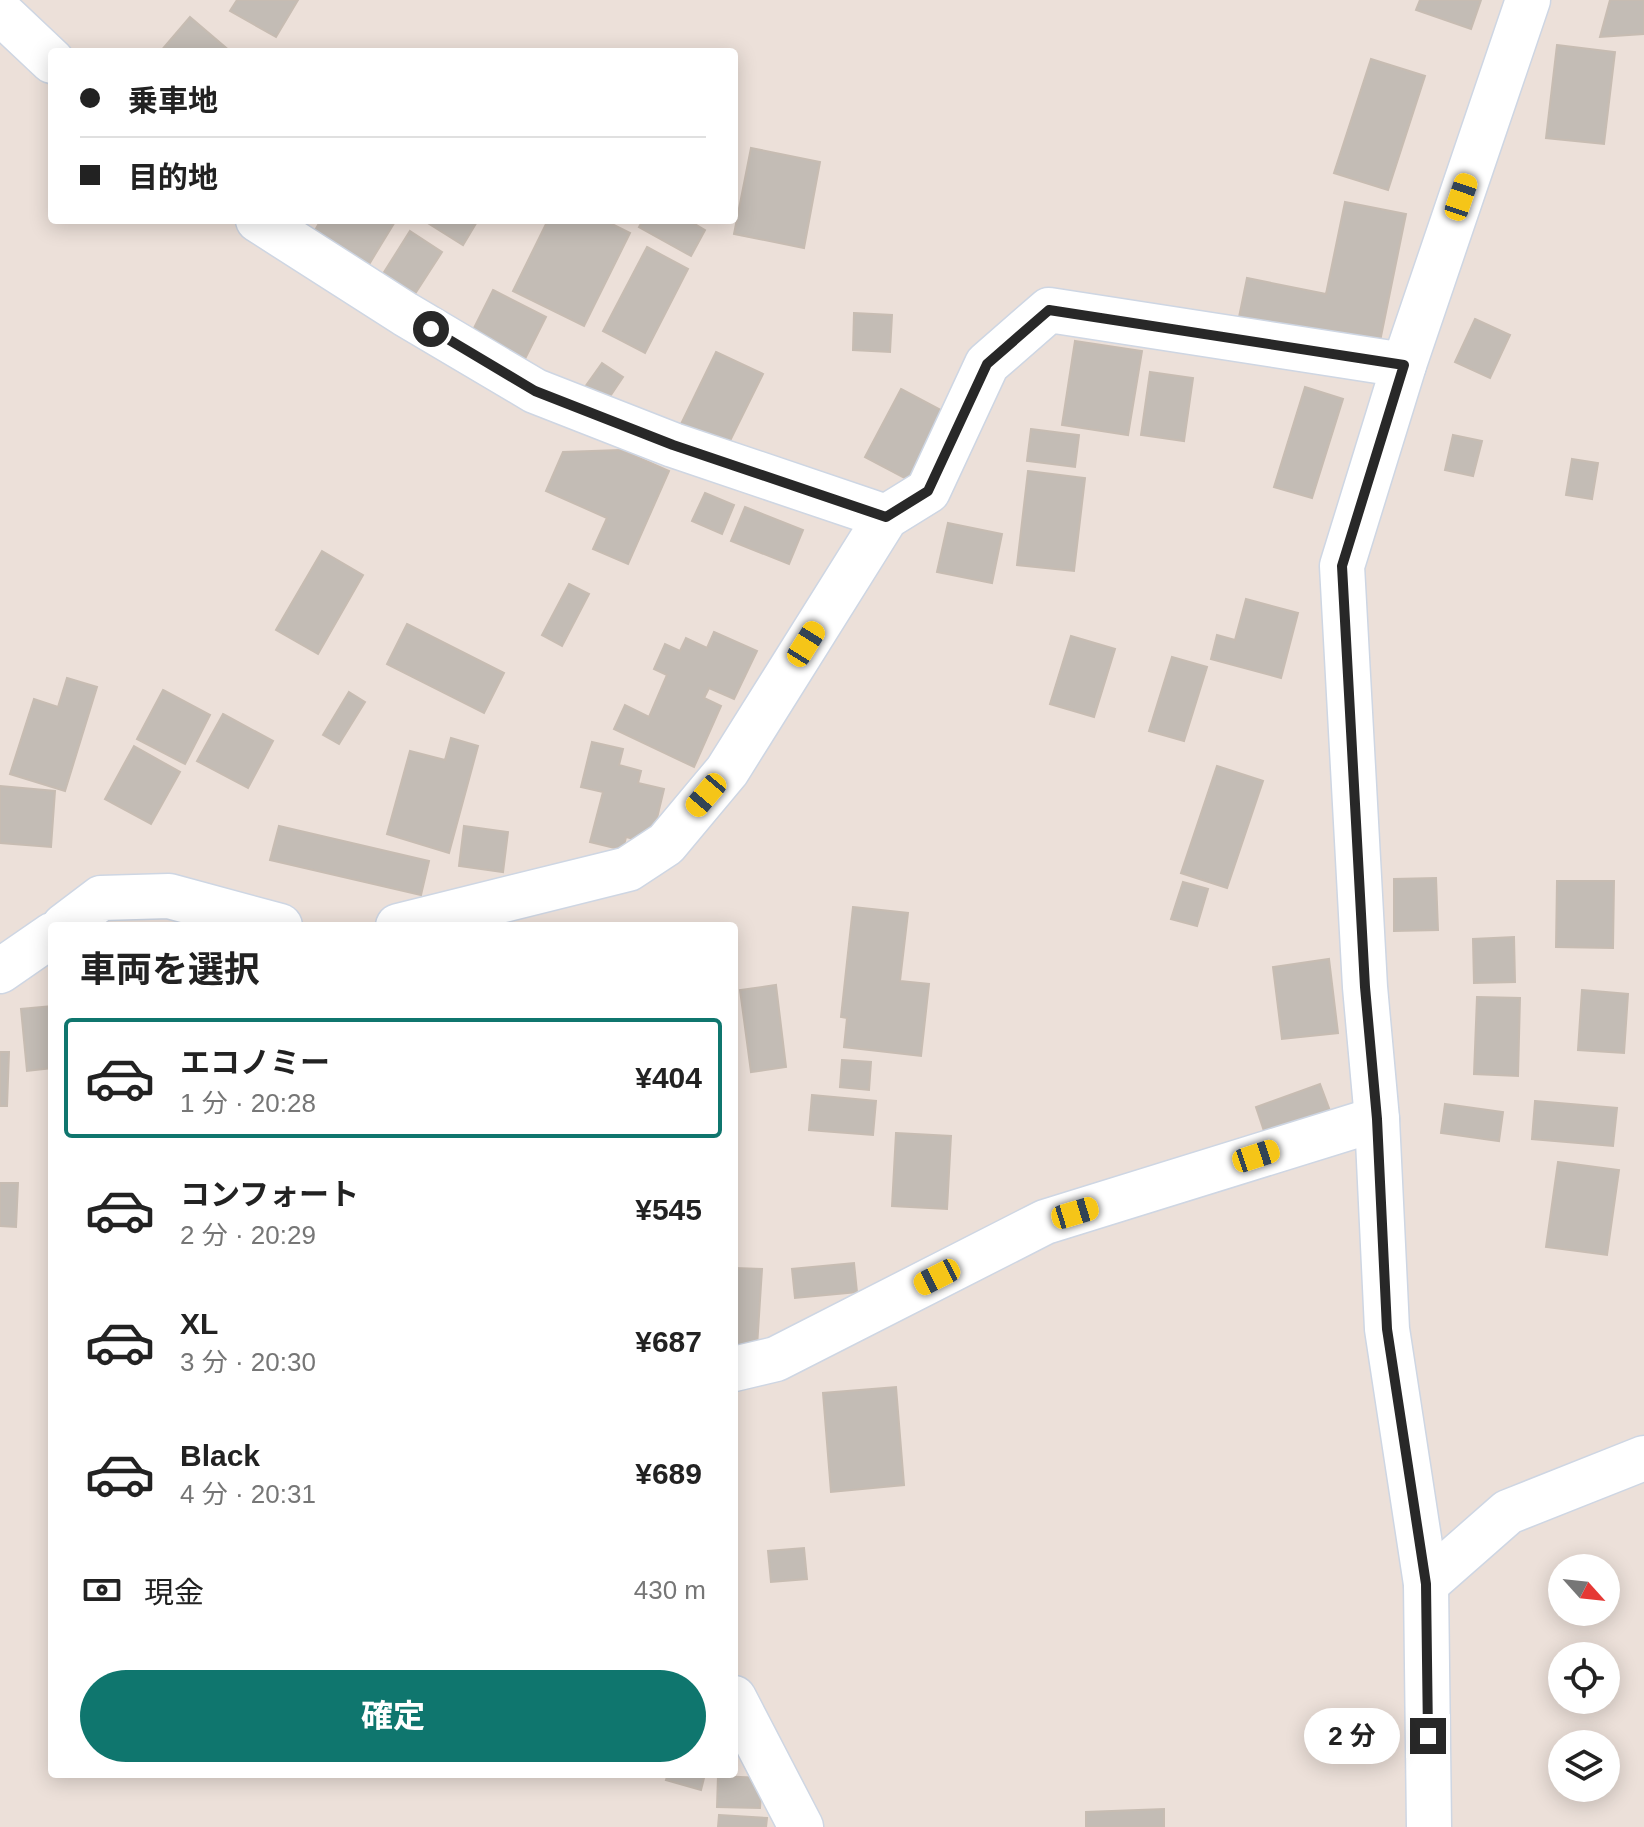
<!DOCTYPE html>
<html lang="ja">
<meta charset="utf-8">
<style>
:root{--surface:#fff;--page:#f2f2f2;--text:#222;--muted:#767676;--line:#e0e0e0;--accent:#0f766e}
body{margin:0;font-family:Helvetica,"Noto Sans JP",sans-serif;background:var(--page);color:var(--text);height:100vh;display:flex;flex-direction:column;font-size:30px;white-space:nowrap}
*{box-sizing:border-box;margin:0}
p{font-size:26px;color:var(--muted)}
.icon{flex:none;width:44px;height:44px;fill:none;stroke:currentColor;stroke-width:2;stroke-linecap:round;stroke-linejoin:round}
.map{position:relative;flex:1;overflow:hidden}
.side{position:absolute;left:48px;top:922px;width:690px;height:856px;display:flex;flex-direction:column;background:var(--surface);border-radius:8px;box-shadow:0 4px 20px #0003}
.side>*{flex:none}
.top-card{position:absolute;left:48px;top:48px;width:690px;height:176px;border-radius:8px;box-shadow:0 4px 20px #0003;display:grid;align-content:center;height:176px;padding:0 32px;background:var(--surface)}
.needle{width:52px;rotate:117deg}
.buttons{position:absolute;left:1548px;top:1554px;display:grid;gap:16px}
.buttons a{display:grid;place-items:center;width:72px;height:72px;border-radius:50%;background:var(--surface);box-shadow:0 4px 20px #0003;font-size:40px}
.end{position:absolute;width:36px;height:36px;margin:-18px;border:10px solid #282828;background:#fff;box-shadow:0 0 0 4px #fff}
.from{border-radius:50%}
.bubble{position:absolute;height:56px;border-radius:28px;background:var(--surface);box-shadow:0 4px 20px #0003;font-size:26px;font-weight:700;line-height:56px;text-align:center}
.car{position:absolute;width:24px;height:48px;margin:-24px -12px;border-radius:10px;box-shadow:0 0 6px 2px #0007;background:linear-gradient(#f5c518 24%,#345 0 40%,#f5c518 0 76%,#345 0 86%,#f5c518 0)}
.top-card b{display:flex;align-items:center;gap:28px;height:76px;font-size:30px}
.top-card b+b{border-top:2px solid var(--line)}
.top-card i{width:20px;height:20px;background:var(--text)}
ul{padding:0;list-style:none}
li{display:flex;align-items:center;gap:24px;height:120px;margin:0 16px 12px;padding:0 16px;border:4px solid transparent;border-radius:8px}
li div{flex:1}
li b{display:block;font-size:30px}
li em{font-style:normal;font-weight:700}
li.on{border-color:var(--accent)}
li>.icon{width:72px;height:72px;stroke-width:1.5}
h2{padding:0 32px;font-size:36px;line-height:96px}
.pay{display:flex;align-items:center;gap:20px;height:88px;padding:0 32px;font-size:30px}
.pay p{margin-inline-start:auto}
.primary-button{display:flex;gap:16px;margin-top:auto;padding:16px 32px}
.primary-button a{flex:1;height:92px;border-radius:48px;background:var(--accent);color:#fff;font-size:32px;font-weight:700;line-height:92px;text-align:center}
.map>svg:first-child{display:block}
.building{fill:#c3bcb5;stroke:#c7bcb2;stroke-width:2}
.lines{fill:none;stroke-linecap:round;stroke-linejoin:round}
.minor-casing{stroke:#ced6e3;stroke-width:47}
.minor{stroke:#fff;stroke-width:44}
.route{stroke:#282828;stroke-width:10}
</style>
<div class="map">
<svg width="1644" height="1827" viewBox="0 0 1644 1827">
<rect width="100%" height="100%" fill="#ece0d9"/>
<g class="building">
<path d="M237,0h61l-22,37 -46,-26z"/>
<path d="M1420,0h61l-10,29 -55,-19z"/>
<path d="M1610,0h34v34l-44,3z"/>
<path d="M190,17l41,35h-71z"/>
<path d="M1557,45l58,7 -11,92 -58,-6z"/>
<path d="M1371,59l54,17 -37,114 -54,-17z"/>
<path d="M751,148l69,14 -16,86 -70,-14z"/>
<path d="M1345,202l61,12 -29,142 -140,-29 10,-49 79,16z"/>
<path d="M321,220h75l-28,46 -54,-34z"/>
<path d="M423,220h55l-15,25z"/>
<path d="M548,220h56l26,13 -46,93 -71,-35z"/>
<path d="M643,220h45l17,10 -14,26 -52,-29z"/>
<path d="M410,231l32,21 -29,45 -32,-20z"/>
<path d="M647,247l41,22 -43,84 -42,-22z"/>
<path d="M493,290l53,27 -24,48 -53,-27z"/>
<path d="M854,313l38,2 -2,37 -37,-2z"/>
<path d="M1475,319l35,16 -20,43 -35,-16z"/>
<path d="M1075,341l67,10 -14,84 -66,-10z"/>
<path d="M716,352l47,22 -36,73 -46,-23z"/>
<path d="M602,363l21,14 -16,24 -22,-14z"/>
<path d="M1150,372l43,6 -9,63 -43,-6z"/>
<path d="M1305,387l38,12 -31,99 -38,-11z"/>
<path d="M901,389l49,26 -36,68 -49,-26z"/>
<path d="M1031,429l48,6 -4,32 -48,-6z"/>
<path d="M1453,435l29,6 -9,35 -28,-6z"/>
<path d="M621,450l48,21 -41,93 -35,-15 14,-31 -61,-27 17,-39z"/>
<path d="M1572,459l26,4 -6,36 -26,-4z"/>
<path d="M1028,471l57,7 -11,93 -57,-6z"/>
<path d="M705,493l29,12 -12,29 -30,-13z"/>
<path d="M745,507l58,23 -14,34 -58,-23z"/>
<path d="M948,523l54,11 -10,49 -55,-11z"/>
<path d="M322,551l41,24 -45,79 -42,-24z"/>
<path d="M569,584l20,10 -27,52 -20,-11z"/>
<path d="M1246,599l52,14 -17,65 -70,-19 6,-24 18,5z"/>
<path d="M407,624l97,49 -20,40 -97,-49z"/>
<path d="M714,632l43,19 -23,48 -25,-11 -5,10 17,8 -27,61 -80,-38 11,-24 24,12 18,-42 -13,-6 11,-25 15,7 6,-13 21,10z"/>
<path d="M1071,636l44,13 -21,68 -44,-13z"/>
<path d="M1172,657l35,10 -23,74 -35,-10z"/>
<path d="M67,678l30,9 -32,104 -55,-17 24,-75 24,8z"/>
<path d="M163,690l47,25 -25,49 -48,-25z"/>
<path d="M349,692l16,10 -26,42 -16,-9z"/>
<path d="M223,714l50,27 -25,47 -51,-27z"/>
<path d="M451,738l27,8 -29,107 -62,-19 23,-83 35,9z"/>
<path d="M592,742l31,7 -4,16 22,6 -3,12 26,6 -13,54 -25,-6 -3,13 -33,-8 13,-50 -22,-5z"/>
<path d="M134,746l46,26 -29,52 -46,-25z"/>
<path d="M1217,766l46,15 -36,107 -46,-15z"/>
<path d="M0,786l55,5 -4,56 -51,-4z"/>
<path d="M279,826l150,35 -8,34 -151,-35z"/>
<path d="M464,826l44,6 -5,40 -44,-6z"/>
<path d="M1436,878l2,52 -44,1v-52z"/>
<path d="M1557,881h57l-1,67 -57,-1z"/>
<path d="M1183,882l25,7 -11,37 -26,-7z"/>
<path d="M853,907l55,6 -8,68 29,3 -8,72 -77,-9 3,-29 -6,-1z"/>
<path d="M1514,937l1,45 -41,1 -1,-44z"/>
<path d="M1329,959l9,74 -56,6 -9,-72z"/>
<path d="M776,985l10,82 -35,5 -11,-82z"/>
<path d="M1582,990l46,4 -4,59 -46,-3z"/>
<path d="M1477,997l43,1 -2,78 -44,-2z"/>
<path d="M52,1006v62l-25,3 -6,-62z"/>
<path d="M0,1052h9l-2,54h-7z"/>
<path d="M842,1060l29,2 -2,28 -29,-3z"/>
<path d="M1320,1084l13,35 -65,24 -12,-36z"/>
<path d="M812,1095l64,6 -3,34 -64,-5z"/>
<path d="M1535,1101l82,7 -4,38 -81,-7z"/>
<path d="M1445,1104l58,8 -4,29 -58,-8z"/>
<path d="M896,1133l55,3 -4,73 -55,-3z"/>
<path d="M1558,1162l61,8 -12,85 -61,-8z"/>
<path d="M0,1183h18l-2,44 -16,-1z"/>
<path d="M854,1263l3,29 -62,6 -3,-29z"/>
<path d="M734,1268l28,1 -5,78 -23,-1z"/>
<path d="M896,1387l8,98 -73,7 -8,-99z"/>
<path d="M804,1548l3,31 -36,3 -3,-31z"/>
<path d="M668,1774h37l-4,16 -35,-10z"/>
<path d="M718,1776l44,2 -2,30 -43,-1z"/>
<path d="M1164,1809v18h-78v-15z"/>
<path d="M719,1815l48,3 -1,9h-48z"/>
</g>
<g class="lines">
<g class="minor-casing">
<g id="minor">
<path d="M0,12l52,49"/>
<path d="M258,220l147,94 130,77 138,54 213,72"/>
<path d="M64,926l37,-28 68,-2 111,30"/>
<path d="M398,926l230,-57 38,-25 61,-73 159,-254 42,-26 59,-127 62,-54 355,55"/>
<path d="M0,971l52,-36"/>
<path d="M734,1369l42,-10 269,-137 332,-103"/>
<path d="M1426,1584l82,-72 136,-54"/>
<path d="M734,1698l67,129"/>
<path d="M1429,1827l-3,-243 -39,-255 -10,-210 -12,-132 -23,-421 62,-201 124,-365"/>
</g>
</g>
<use href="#minor" class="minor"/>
</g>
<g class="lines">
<path class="route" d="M431,329l104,62 138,54 213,72 42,-26 59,-127 62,-54 355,55 -62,201 23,421 12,132 10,210 39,255 2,152"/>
</g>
</svg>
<div class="buttons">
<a><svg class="needle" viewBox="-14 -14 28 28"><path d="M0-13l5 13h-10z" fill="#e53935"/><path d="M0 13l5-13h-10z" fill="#767676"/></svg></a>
<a><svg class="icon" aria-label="locate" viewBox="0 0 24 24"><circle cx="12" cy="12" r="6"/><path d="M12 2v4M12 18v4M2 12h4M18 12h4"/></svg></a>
<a><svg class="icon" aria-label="layers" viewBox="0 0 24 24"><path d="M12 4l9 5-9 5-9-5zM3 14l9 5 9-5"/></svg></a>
</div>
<i class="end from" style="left:431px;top:329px"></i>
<i class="end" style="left:1428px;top:1736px"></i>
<div class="bubble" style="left:1304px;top:1708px;width:96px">2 分</div>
<i class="car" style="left:1461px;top:197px;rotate:19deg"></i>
<i class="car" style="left:806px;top:644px;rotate:32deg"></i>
<i class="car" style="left:706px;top:795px;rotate:220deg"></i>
<i class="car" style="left:1256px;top:1156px;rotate:72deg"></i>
<i class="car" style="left:1075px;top:1213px;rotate:73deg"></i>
<i class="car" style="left:937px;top:1277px;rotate:243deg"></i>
<div class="top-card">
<b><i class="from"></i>乗車地</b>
<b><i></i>目的地</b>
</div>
<section class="side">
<h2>車両を選択</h2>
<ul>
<li class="on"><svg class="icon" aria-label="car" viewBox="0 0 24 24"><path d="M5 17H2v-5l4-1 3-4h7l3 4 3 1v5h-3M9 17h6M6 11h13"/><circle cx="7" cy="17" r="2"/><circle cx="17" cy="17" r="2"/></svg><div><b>エコノミー</b><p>1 分 · 20:28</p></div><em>¥404</em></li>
<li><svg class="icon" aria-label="car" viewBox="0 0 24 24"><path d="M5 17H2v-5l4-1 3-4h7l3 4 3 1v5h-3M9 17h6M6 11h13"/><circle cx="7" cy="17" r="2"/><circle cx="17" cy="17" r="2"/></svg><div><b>コンフォート</b><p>2 分 · 20:29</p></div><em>¥545</em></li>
<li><svg class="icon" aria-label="car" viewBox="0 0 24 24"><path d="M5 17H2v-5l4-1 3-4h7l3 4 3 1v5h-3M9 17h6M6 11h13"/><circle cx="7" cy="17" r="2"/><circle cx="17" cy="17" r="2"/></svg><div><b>XL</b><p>3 分 · 20:30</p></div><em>¥687</em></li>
<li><svg class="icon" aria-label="car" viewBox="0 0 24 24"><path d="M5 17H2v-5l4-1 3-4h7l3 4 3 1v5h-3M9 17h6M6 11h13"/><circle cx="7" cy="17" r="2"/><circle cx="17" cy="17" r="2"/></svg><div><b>Black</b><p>4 分 · 20:31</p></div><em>¥689</em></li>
</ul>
<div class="pay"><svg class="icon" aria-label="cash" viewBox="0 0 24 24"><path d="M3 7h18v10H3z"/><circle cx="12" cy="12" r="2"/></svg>現金<p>430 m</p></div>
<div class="primary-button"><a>確定</a></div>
</section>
</div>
